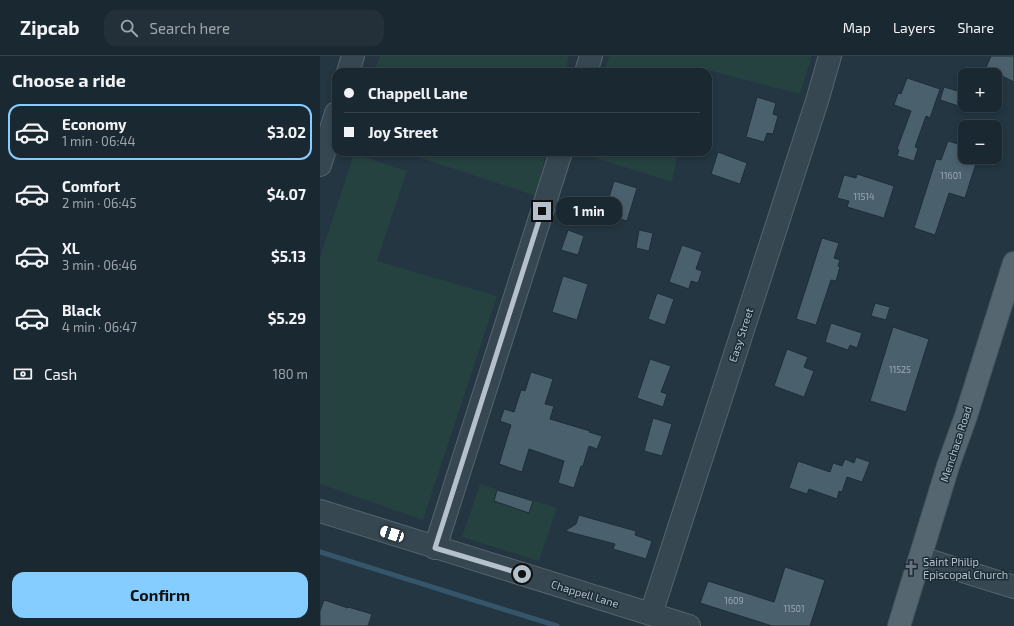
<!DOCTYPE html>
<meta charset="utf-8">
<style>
:root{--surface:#1a2831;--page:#233039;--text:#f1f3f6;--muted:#9fa6ab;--line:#38444d;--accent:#85ccff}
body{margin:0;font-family:"Exo 2",sans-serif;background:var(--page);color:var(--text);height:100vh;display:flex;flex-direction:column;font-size:15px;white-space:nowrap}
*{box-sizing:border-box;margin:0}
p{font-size:13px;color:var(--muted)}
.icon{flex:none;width:22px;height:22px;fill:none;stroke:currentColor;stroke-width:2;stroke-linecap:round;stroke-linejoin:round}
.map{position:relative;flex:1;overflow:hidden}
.panel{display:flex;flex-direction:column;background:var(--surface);width:320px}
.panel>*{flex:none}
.hud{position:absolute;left:12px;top:12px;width:380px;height:88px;border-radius:12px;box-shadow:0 2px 6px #0003,0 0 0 1px var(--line);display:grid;align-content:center;height:88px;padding:0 12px;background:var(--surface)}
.tools{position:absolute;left:638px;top:12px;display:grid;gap:8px}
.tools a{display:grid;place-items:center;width:44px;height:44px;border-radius:8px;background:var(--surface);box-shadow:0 2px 6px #0003,0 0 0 1px var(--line);font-size:20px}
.end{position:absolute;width:18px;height:18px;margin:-9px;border:5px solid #b4c1cc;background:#111;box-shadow:0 0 0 2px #111}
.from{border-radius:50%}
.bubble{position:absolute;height:28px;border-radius:12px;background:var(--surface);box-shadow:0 2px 6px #0003,0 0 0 1px var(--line);font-size:13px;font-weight:700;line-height:28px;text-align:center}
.car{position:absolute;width:12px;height:24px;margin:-12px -6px;border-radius:5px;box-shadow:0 0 3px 1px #0007;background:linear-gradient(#fff 24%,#345 0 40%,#fff 0 76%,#345 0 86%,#fff 0)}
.hud b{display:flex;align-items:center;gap:14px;height:38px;font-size:15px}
.hud b+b{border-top:1px solid var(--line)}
.hud i{width:10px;height:10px;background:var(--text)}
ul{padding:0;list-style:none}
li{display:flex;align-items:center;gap:12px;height:56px;margin:0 8px 6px;padding:0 4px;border:2px solid transparent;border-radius:12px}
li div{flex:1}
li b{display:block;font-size:15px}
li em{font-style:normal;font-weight:700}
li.current{border-color:var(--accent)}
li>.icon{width:36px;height:36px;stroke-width:1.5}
h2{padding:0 12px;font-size:18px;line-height:48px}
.pay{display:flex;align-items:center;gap:10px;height:44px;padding:0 12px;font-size:15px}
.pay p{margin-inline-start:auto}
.cta{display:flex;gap:8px;margin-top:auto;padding:8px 12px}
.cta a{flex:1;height:46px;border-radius:12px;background:var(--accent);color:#111;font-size:16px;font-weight:700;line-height:46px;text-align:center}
header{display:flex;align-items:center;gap:24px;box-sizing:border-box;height:56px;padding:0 20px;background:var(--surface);border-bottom:1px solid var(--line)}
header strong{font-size:19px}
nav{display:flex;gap:22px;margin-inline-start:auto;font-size:14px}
.search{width:280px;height:36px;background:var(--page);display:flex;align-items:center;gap:10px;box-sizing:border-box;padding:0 14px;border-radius:12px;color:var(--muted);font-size:15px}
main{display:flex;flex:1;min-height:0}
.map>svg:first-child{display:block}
.green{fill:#254240}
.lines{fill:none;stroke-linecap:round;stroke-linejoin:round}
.stream{stroke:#35556a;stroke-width:5}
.building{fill:#4b606d;stroke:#1e2e38}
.minor-casing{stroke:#55646f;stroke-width:24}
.major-casing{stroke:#44535d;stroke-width:24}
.minor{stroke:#374751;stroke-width:22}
.major{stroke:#556671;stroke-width:22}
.route{stroke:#b4c1cc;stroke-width:5}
.labels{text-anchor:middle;stroke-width:3;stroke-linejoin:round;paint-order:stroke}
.number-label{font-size:9px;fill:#9aa9b4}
.street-label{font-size:11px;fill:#b4c1cc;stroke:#1c2c36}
.poi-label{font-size:11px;fill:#b4c1cc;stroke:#1c2c36;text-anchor:start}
</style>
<header>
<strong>Zipcab</strong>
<div class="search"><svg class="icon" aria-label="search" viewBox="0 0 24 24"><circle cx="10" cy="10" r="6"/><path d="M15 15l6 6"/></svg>Search here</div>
<nav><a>Map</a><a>Layers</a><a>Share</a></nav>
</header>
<main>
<section class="panel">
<h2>Choose a ride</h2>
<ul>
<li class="current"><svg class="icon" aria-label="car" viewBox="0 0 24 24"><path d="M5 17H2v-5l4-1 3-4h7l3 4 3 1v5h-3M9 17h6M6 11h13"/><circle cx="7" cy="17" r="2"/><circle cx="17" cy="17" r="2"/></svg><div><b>Economy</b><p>1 min · 06:44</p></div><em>$3.02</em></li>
<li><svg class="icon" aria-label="car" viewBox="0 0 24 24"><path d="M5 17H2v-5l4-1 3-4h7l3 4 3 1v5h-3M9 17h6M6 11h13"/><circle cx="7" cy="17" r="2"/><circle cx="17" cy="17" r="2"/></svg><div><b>Comfort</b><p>2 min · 06:45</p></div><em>$4.07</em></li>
<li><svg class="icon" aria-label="car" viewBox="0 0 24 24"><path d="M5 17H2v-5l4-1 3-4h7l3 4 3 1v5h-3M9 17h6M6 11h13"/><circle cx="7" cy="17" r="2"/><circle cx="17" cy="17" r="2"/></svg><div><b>XL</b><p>3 min · 06:46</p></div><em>$5.13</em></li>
<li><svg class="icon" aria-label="car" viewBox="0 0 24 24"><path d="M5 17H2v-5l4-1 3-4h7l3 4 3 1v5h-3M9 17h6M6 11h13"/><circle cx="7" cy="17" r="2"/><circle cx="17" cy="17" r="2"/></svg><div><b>Black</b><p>4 min · 06:47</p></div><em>$5.29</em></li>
</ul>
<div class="pay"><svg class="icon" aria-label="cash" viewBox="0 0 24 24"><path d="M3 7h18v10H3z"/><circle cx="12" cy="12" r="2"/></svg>Cash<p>180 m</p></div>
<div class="cta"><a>Confirm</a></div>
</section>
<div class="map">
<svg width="694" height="570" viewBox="0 0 694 570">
<rect width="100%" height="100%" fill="#233641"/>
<g class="green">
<path d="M60,0h189l-4,16h-191z"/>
<path d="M289,0h203l-12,38 -104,-27 -1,5h-91z"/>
<path d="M83,96h143l-10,44z"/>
<path d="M256,96h102l-6,30z"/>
<path d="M34,98l53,17 -30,90 120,35 -74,224 -103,-36v-227z"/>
<path d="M160,428l77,24 -18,53 -77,-24z"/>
</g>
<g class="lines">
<path class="stream" d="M0,496l237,74"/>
</g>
<g class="building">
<path d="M671,0h23v26l-14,-7h-17z"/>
<path d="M587,22l33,11 -10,29 -4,-2 -11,31 3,1 -4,13 -17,-5 2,-6 -2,-1 14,-38 -17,-6 4,-12 3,1z"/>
<path d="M624,31l21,6v15l-25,-8z"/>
<path d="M437,41l19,6 -3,11 5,2 -5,18 -6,-1 -3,9 -18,-5z"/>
<path d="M628,85l17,5v11h13l-13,41 -16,-5 -14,42 -21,-7 22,-69 5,1z"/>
<path d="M398,96l29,11 -7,21 -29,-10z"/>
<path d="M537,118l37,12 -10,32 -37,-11 2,-6 -12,-3 7,-23 12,3z"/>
<path d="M294,125l23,7 -10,33 -23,-7z"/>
<path d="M248,174l16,6 -6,19 -17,-5z"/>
<path d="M319,174l14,3 -4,18 -13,-3z"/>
<path d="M502,182l17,5 -5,15 6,2 -2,6 2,1 -4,14 -5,-1 -15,45 -20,-6z"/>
<path d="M362,189l20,7 -6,17 6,2 -4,12 -7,-2 -2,8 -20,-7z"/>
<path d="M243,220l25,8 -11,36 -25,-8z"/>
<path d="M337,237l17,6 -9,26 -17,-6z"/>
<path d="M555,247l15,4 -4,13 -15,-4z"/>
<path d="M511,267l31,10 -5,15 -7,-3 -2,5 -23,-8z"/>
<path d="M573,271l36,12 -23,73 -36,-11z"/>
<path d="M467,293l21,8 -4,10 10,4 -10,26 -30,-11z"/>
<path d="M330,303l21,7 -10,26 6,2 -4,13 -26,-9z"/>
<path d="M211,316l22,7 -8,25 9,2 -4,13 40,12 -1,1 13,4 -5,13 -8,-3 -6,20h-2l-7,22 -16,-5 6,-22 -35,-12 -7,23 -23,-8 12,-39 -11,-4 4,-12 10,3 7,-22 4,1z"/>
<path d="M333,362l19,6 -10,32 -18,-5z"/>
<path d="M536,401l14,5 -8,20 -15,-5 -5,15 -3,-1 -2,8 -28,-10 -2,5 -18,-6 9,-27 32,11 3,-9 9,3 3,-7 9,4z"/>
<path d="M177,434l36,11 -4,12 -35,-12z"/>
<path d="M259,459l57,16 -1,4 17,6 -6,18 -33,-10 2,-5 -50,-13 11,-7z"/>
<path d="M465,511l40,13 -15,46h-38l-72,-23 8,-22 66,21z"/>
<path d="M4,544l24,8v-1l24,7 -4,12h-48v-15z"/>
</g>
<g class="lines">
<g class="minor-casing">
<g id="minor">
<path d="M28,16l5,-16"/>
<path d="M266,16l5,-16"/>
<path d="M0,109l16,-52"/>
<path d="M0,455l369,115"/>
<path d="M115,492l126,-396"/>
<path d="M601,502l93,29"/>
<path d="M331,558l166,-513 13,-45"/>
</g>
</g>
<g class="major-casing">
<path id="major" d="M579,570l49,-160 18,-50 48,-153"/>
</g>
<use href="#minor" class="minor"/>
<use href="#major" class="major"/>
</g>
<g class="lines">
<path class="route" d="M202,518l-87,-26 107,-337"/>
</g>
<defs>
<g id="church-bare" transform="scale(1.2)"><path d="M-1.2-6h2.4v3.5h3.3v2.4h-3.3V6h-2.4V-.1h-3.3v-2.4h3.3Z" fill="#6b7280" stroke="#1c2c36" stroke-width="2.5" paint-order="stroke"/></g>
</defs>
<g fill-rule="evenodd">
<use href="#church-bare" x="591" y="512"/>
</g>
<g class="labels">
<g class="number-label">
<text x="631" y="123">11601</text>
<text x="544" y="144">11514</text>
<text x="580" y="317">11525</text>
<text x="414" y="548">1609</text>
<text x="474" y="556">11501</text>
</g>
<g class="street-label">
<text transform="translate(421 279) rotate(-72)" y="4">Easy Street</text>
<text transform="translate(636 388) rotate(-72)" y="4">Menchaca Road</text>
<text transform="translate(265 538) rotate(17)" y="4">Chappell Lane</text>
</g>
<g class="poi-label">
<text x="603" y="510">Saint Philip<tspan x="603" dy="13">Episcopal Church</tspan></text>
</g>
</g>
</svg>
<div class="tools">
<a>+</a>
<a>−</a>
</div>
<i class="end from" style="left:202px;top:518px"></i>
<i class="end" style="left:222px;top:155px"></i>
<div class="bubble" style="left:236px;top:141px;width:66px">1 min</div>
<i class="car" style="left:72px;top:478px;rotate:288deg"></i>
<div class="hud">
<b><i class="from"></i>Chappell Lane</b>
<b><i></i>Joy Street</b>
</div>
</div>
</main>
